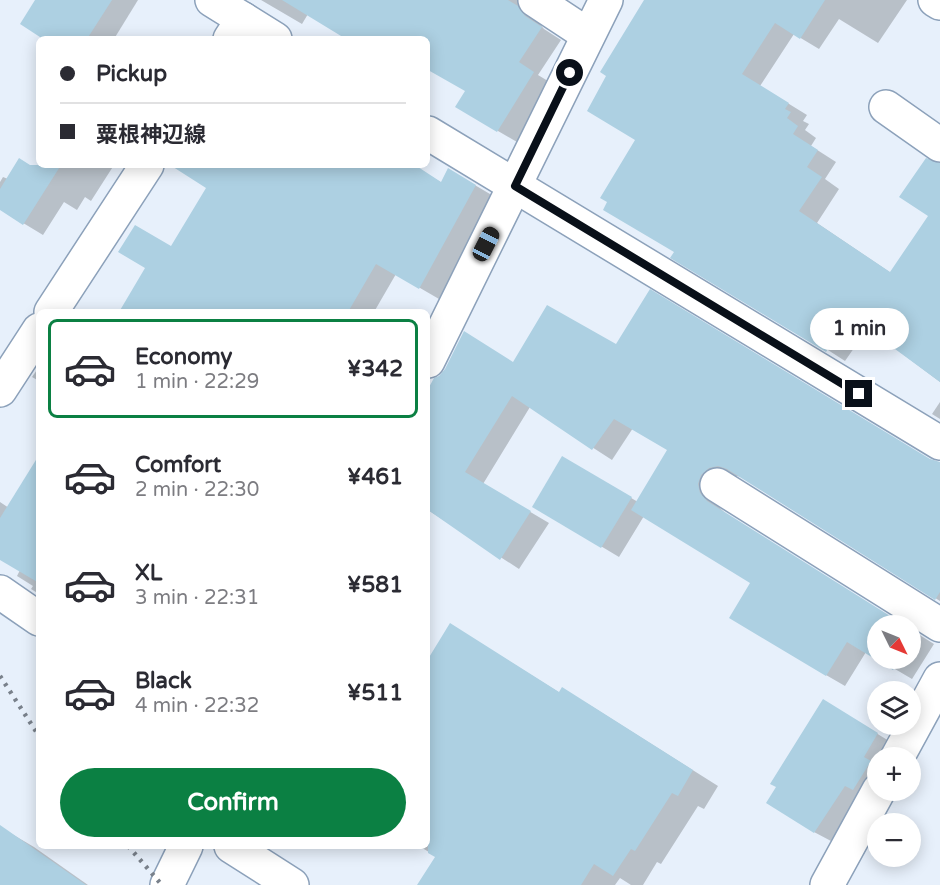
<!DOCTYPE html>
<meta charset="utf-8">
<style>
:root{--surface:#fff;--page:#f7f7f7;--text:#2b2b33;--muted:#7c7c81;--line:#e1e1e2;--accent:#0b8043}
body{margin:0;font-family:"Varela Round","Noto Sans JP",sans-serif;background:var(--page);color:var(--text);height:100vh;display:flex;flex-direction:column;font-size:22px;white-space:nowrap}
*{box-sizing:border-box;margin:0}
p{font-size:20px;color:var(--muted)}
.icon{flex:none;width:33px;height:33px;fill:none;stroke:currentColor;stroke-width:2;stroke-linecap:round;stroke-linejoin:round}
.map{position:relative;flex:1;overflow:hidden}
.panel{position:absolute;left:36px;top:309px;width:394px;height:540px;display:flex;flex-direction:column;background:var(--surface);border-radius:9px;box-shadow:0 3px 15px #0003}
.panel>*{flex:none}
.hud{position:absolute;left:36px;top:36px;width:394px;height:132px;border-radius:9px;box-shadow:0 3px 15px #0003;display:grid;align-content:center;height:132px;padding:0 24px;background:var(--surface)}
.needle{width:39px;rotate:133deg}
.tools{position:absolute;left:867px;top:615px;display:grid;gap:12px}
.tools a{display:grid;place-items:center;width:54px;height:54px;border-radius:50%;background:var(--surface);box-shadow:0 3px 15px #0003;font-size:30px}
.end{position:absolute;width:27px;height:27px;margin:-14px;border:8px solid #091019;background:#fff;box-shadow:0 0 0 3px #fff}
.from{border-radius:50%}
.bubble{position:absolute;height:42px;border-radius:21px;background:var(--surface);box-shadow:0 3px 15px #0003;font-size:20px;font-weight:700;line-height:42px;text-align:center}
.car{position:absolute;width:18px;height:36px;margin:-18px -9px;border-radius:8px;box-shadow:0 0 4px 2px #0007;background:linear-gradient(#222 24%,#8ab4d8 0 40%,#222 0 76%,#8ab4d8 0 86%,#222 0)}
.hud b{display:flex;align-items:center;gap:21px;height:57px;font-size:22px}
.hud b+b{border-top:2px solid var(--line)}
.hud i{width:15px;height:15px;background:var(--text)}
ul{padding:10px 0 0;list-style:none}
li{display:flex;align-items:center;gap:18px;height:99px;margin:0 12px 9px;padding:0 12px;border:3px solid transparent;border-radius:9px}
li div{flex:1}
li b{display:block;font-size:22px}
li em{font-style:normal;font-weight:700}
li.on{border-color:var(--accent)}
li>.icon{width:54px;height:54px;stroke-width:1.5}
.cta{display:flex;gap:12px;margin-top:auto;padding:12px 24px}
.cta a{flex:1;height:69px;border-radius:36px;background:var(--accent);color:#fff;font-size:24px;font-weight:700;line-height:69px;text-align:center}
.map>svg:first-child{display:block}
.shadow{fill:#0003}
.building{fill:#add0e2}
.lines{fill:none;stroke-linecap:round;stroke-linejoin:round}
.minor-casing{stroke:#8ca1ba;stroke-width:36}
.secondary-casing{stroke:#8ca1ba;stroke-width:36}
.minor{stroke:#fff;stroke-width:33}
.secondary{stroke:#fff;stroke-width:33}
.rail{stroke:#79818b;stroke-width:4.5;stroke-dasharray:3 6;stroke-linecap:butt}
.route{stroke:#091019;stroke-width:8}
</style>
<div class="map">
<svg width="940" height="885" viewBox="0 0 940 885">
<rect width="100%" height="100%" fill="#e7f0fb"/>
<g class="shadow">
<path d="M37,0h101l-24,39h-68z"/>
<path d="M261,0h279l-2,22 6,7 17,11 -23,35 15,9 -36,58 -19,-11 -31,-40 -39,-23v-29h-81l-39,-25 -6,10z"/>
<path d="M645,0h262l-29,43 -39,-24 -20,30 -25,-15 -34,52 47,29 -4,6 6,3 -4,6 11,8 -5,8 25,16 -11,17 14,10 -22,34 74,50 39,-57 10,-51v217l-72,-54 -23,33 -169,-109 -39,-113z"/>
<path d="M41,165h73l-23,36 -6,-4 -8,13 -13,-8 -21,33 -43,-26v-27l3,-5 5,2 30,-9z"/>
<path d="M173,165h239l30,18 26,-2 27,16 -56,102 -43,-25 -22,38h-253l51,-64 36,-60z"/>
<path d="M616,346l324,117v138l-196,-123 -7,-2 -10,3 -10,17 2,11 7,7 152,112v32h32v-29l24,15 -22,35 -46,-27 -21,34 -19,-11 -73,-92 -109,-67 -25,41 -85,-51 29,-48 75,44 31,-53 -36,-21 -21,32 -82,-53 -47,77 66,39 -30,46 -91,-59v-119l7,-12z"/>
<path d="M39,367v14l-7,-4z"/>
<path d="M940,402v17l-8,-5z"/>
<path d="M39,470v124l-8,-5 2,-3 -16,-10 3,-6 -20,-12v-56l9,6z"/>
<path d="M451,625l109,68 28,11 130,82 -14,23 -6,-3 -37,58 -4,-2 -14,23h-12l-11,-7 -5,7h-196l18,-28 -18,-11h9v-184z"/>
<path d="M840,711l54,33 -8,14h-8v28l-16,8 -31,47 -17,-9z"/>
<path d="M0,827l34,20 54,38h-81l-7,-5z"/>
</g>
<g class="building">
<path d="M35,0h77l-25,39h-44l-23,-15z"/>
<path d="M282,0h226l10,6 7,10 17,11 -23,35 15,10 -37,60 -42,-25 10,-16 -37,-21v-31h-82z"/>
<path d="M644,0h181l-25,39 -25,-16 -33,51 47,29 -4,6 6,3 -4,6 11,8 -5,8 25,16 -11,17 15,10 -23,34 91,61 38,-56 -29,-19 27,-39 14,5v219l-90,-66 -24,36 -156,-94 4,-6 -71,-42 4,-8 -7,-4 35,-58 -48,-29 19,-35 -6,-4z"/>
<path d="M19,158l11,7h31l-38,60 -23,-15v-21z"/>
<path d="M170,165h245l26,17 7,-14 28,17 -57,104 -43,-25 -28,48h-229l26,-44 -27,-16 17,-27 36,21 35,-58z"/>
<path d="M650,289l280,170 10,3v130l-5,8 -208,-131 -9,-3 -9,2 -8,7 -3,9 2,9 7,8 199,125h-28v32h21l-6,12 -46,-28 -21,34 -97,-58 21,-35 -119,-73 36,-60 -53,-31 -22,31 -80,-54 -47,76 66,39 -31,49 -72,-50v-121l6,-11 5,-2 6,-7 19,-38 49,31 34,-57 69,39z"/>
<path d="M39,455v128l-39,-23v-42z"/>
<path d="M562,456l70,41 -31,51 -69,-41z"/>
<path d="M450,623l109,69 3,-5 131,83 -15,26 -6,-3 -37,58 -4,-2 -18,27 -19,-12 -13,21h-164l18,-28 -7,-4v-194z"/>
<path d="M823,699l55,34 -14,24 7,4 -18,29 -8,-4 -31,47 -48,-30 10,-16 -6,-3z"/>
<path d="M0,825l86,60h-86z"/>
</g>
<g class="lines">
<g class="minor-casing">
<g id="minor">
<path d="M535,0l53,35"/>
<path d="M935,0l5,3"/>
<path d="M230,39l13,-20"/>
<path d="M886,107l54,38"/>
<path d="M51,312l96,-147"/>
<path d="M428,361l178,-361"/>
<path d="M0,390l39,-60"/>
<path d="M717,485l223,140"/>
<path d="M0,592l39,27"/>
<path d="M897,758l43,-79"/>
<path d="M231,846l61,39"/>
<path d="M167,885l19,-39"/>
<path d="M827,885l52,-95"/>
</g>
</g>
<g class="secondary-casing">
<g id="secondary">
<path d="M212,0l63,39"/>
<path d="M428,133l512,310"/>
</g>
</g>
<use href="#minor" class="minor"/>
<use href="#secondary" class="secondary"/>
<g class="rail">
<path d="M0,676l39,60"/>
<path d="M128,846l34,39"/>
</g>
</g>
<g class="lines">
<path class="route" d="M570,73l-55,113 344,208"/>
</g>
</svg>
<div class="tools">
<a><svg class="needle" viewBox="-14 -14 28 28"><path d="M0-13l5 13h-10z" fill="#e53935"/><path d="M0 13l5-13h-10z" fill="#7c7c81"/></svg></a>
<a><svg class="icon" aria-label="layers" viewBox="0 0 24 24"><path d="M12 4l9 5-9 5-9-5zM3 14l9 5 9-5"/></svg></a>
<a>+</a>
<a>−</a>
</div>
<i class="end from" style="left:570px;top:73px"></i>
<i class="end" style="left:859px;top:394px"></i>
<div class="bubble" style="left:810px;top:308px;width:99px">1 min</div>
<i class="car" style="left:486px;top:244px;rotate:27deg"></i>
<div class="hud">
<b><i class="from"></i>Pickup</b>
<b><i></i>粟根神辺線</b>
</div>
<section class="panel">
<ul>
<li class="on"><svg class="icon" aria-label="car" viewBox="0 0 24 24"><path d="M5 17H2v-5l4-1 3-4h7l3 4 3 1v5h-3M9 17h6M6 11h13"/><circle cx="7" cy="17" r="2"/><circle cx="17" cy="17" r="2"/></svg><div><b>Economy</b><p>1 min · 22:29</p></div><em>¥342</em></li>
<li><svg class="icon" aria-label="car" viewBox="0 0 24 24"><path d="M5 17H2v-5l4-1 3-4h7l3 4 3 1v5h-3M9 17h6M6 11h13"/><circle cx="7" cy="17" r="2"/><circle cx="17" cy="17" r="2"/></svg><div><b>Comfort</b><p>2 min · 22:30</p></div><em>¥461</em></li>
<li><svg class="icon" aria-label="car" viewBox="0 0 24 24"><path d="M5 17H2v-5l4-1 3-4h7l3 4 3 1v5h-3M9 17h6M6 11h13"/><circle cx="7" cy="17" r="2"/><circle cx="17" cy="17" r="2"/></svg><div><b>XL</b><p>3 min · 22:31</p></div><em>¥581</em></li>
<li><svg class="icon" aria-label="car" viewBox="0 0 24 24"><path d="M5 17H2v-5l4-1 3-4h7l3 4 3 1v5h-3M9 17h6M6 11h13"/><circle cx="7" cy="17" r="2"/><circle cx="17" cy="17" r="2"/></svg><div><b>Black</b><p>4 min · 22:32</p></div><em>¥511</em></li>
</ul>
<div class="cta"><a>Confirm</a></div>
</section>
</div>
